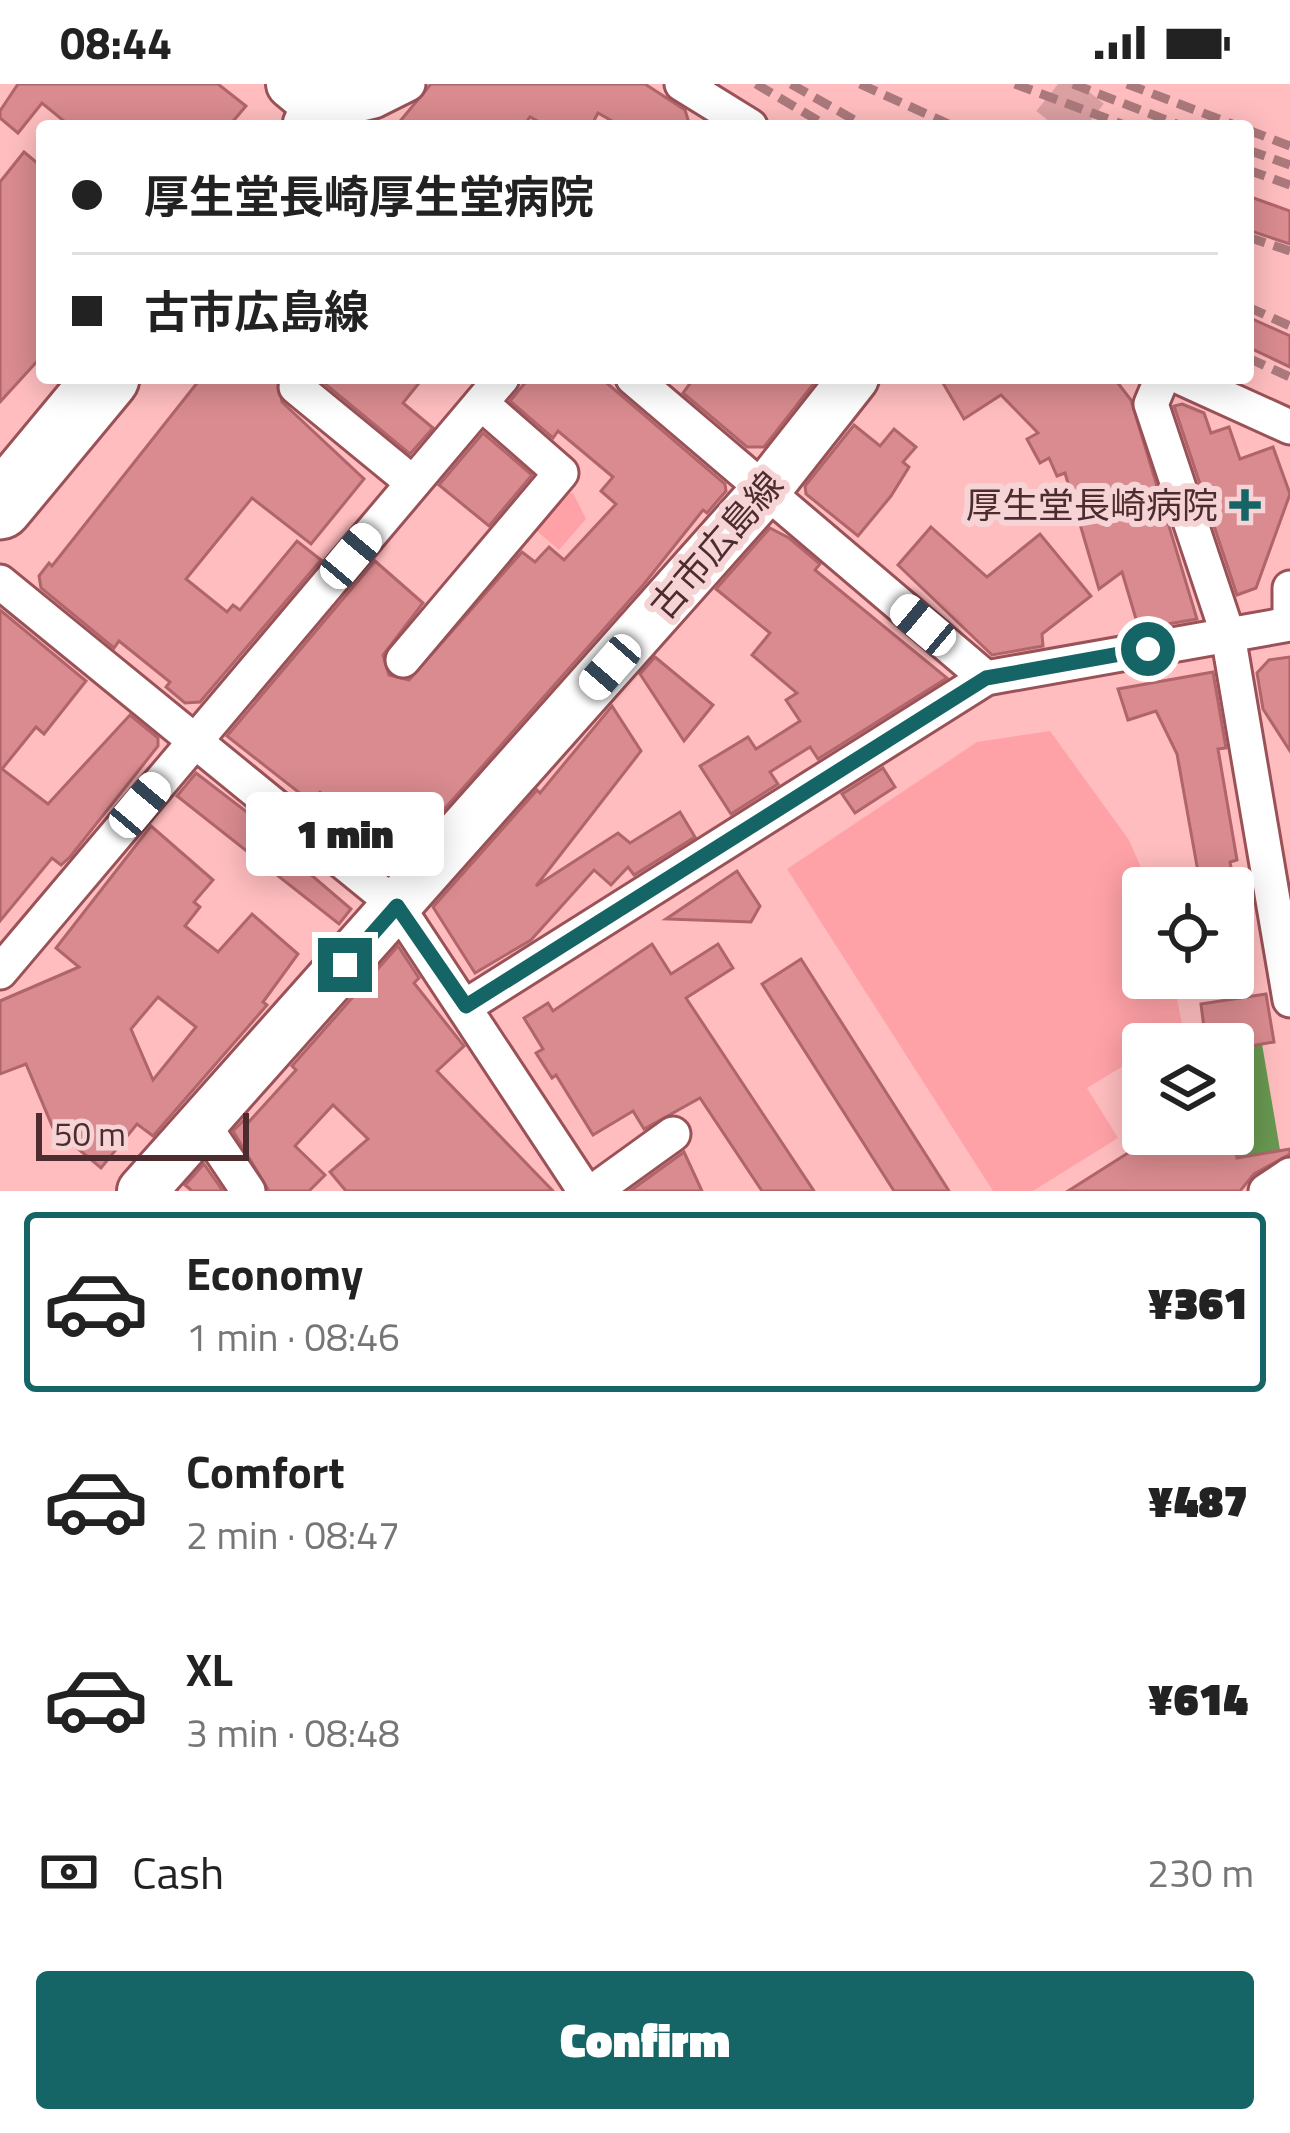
<!DOCTYPE html>
<meta charset="utf-8">
<style>
:root{--surface:#fff;--page:#f6f6f6;--text:#222;--muted:#767676;--line:#e0e0e0;--accent:#156566}
body{margin:0;font-family:"Titillium Web","Noto Sans JP",sans-serif;background:var(--page);color:var(--text);height:100vh;display:flex;flex-direction:column;font-size:45px;white-space:nowrap}
*{box-sizing:border-box;margin:0}
p{font-size:39px;color:var(--muted)}
.icon{flex:none;width:66px;height:66px;fill:none;stroke:currentColor;stroke-width:2;stroke-linecap:round;stroke-linejoin:round}
.map{position:relative;height:1107px;overflow:hidden}
.drawer{display:flex;flex-direction:column;background:var(--surface);flex:1}
.drawer>*{flex:none}
.banner{position:absolute;left:36px;top:36px;width:1218px;height:264px;border-radius:12px;box-shadow:0 6px 30px #0003;display:grid;align-content:center;height:264px;padding:0 36px;background:var(--surface)}
.controls{position:absolute;left:1122px;top:783px;display:grid;gap:24px}
.controls a{display:grid;place-items:center;width:132px;height:132px;border-radius:12px;background:var(--surface);box-shadow:0 6px 30px #0003;font-size:60px}
.scale{position:absolute;left:36px;bottom:30px;width:213px;box-sizing:border-box;padding-left:12px;border:6px solid #4c2c2e;border-top:0;font-size:33px;line-height:42px;white-space:nowrap;color:#4c2c2e;-webkit-text-stroke:9px #f6d4d5;paint-order:stroke}
.end{position:absolute;width:54px;height:54px;margin:-27px;border:15px solid #156566;background:#fff;box-shadow:0 0 0 6px #fff}
.from{border-radius:50%}
.bubble{position:absolute;height:84px;border-radius:12px;background:var(--surface);box-shadow:0 6px 30px #0003;font-size:39px;font-weight:800;line-height:84px;text-align:center}
.car{position:absolute;width:36px;height:72px;margin:-36px -18px;border-radius:15px;box-shadow:0 0 9px 3px #0007;background:linear-gradient(#fff 24%,#345 0 40%,#fff 0 76%,#345 0 86%,#fff 0)}
.banner b{display:flex;align-items:center;gap:42px;height:114px;font-size:45px}
.banner b+b{border-top:3px solid var(--line)}
.banner i{width:30px;height:30px;background:var(--text)}
ul{padding:21px 0 0;list-style:none}
li{display:flex;align-items:center;gap:36px;height:180px;margin:0 24px 18px;padding:0 12px;border:6px solid transparent;border-radius:12px}
li div{flex:1}
li b{display:block;font-size:45px}
li em{font-style:normal;font-weight:800}
li.current{border-color:var(--accent)}
li>.icon{width:108px;height:108px;stroke-width:1.5}
.pay{display:flex;align-items:center;gap:30px;height:132px;padding:0 36px;font-size:45px}
.pay p{margin-inline-start:auto}
.action{display:flex;gap:24px;margin-top:auto;padding:24px 36px}
.action a{flex:1;height:138px;border-radius:12px;background:var(--accent);color:#fff;font-size:48px;font-weight:800;line-height:138px;text-align:center}
.status{display:flex;justify-content:space-between;align-items:center;height:84px;padding:0 60px;background:var(--surface);direction:ltr}
.status svg{height:33px;fill:currentColor}
.map>svg:first-child{display:block}
.green{fill:#ffa2a7}
.water{fill:#689851}
.building{fill:#d98b8f;stroke:#b0656a;stroke-width:3;fill-rule:evenodd}
.lines{fill:none;stroke-linecap:round;stroke-linejoin:round}
.secondary-tunnel{stroke:#dba0a2;stroke-width:48;stroke-dasharray:48 24;stroke-linecap:butt}
.street-casing{stroke:#9a5257;stroke-width:39}
.secondary-casing{stroke:#9a5257;stroke-width:54}
.highway-casing{stroke:#9a5257;stroke-width:69}
.street{stroke:#fff;stroke-width:33}
.secondary{stroke:#fff;stroke-width:48}
.highway{stroke:#fff;stroke-width:63}
.rail{stroke:#ab797b;stroke-width:9;stroke-dasharray:18 9;stroke-linecap:butt}
.route{stroke:#156566;stroke-width:15}
.poi-dot{fill:#156566;stroke:#f6d4d5;stroke-width:4.5}
.labels{text-anchor:middle;stroke-width:12;stroke-linejoin:round;paint-order:stroke}
.poi-label{font-size:36px;fill:#4c2c2e;stroke:#f6d4d5;text-anchor:end}
.street-label{font-size:36px;fill:#4c2c2e;stroke:#f6d4d5}
</style>
<div class="status"><b>08:44</b><svg viewBox="0 0 49 12"><path d="M0 12V9h3v3zM5 12V6h3v6zM10 12V3h3v9zM15 12V0h3v12zM26 1h20v11H26zM47 4h2v5h-2z"/></svg></div>
<div class="map">
<svg width="1290" height="1107" viewBox="0 0 1290 1107">
<rect width="100%" height="100%" fill="#ffbdbf"/>
<g class="green">
<path d="M573,409l13,26 -27,31 -28,-24 26,-31z"/>
<path d="M1050,647l79,109 21,48h-7v90h30l10,51 -24,15h-16v10l-56,34 31,50 -85,53h-40l-206,-322 190,-127z"/>
</g>
<path class="water" d="M1262,960l18,106 -43,8 -4,-109z"/>
<g class="building">
<path d="M18,0h200l28,22 -17,20h-159l-28,-23 -24,30 -18,-15v-7z"/>
<path d="M431,0h214l40,26 5,16h-69l-23,-13 -7,13h-44l-17,-9 -7,9h-127z"/>
<path d="M24,68l18,15v189l-42,46v-220z"/>
<path d="M1248,112l42,15v33l-42,-14z"/>
<path d="M1248,233l42,19v31l-42,-20z"/>
<path d="M201,294h77l4,24 82,77 -53,65 -59,-46 -66,81 41,33 6,-7 7,5 57,-69 24,19 -121,142 -15,1 -19,-16 4,-5 -51,-41 -5,7 -73,-60 -2,-12 10,-13 3,3z"/>
<path d="M318,294h105l-20,25 30,25 -23,26z"/>
<path d="M529,294h72l124,106 1,7 -19,22 -4,-3 -59,74 -212,239 -6,-5 -35,38 -71,-64 -9,10 -84,-66 148,-175 48,42 -40,52 6,20 20,5 113,-128 13,10 14,-15 15,13 52,-56 -15,-13 12,-14 -55,-46 -5,7 -43,-37z"/>
<path d="M694,294h124l-54,69h-17l-64,-54z"/>
<path d="M940,294h174l17,22 66,219 -58,10 -17,-57 -23,17 -34,-116 -8,3 -8,-18 -9,5 -13,-24 11,-6 -37,-38 -37,24z"/>
<path d="M1182,320l22,9 7,20 18,-6 11,32 33,-12 17,47 -34,94 -19,7 -63,-189z"/>
<path d="M854,341l26,21 14,-17 22,18 -13,15 6,5 -18,29 -33,40 -52,-42 -1,-8z"/>
<path d="M483,349l49,42 -43,51 -50,-41z"/>
<path d="M931,443l56,50 53,-43 51,62 -49,38 1,12 -51,9 -94,-90z"/>
<path d="M770,444l19,10 31,26 -5,6 132,108 -129,81 -8,-12 -40,25 8,12 -47,30 -31,-48 48,-29 8,12 44,-28 -14,-21 11,-7 -45,-38 18,-22 -54,-44z"/>
<path d="M0,526l86,71 -42,53 -8,-7 -34,42 46,35 82,-89 28,23v8l-88,111 -9,8 -9,-7 -52,63z"/>
<path d="M655,573l58,48 -29,36 -44,-67z"/>
<path d="M1290,573v94l-27,-42 -6,-36 12,-13z"/>
<path d="M1213,588l13,76 -8,1 19,111 -7,2 3,16 -33,5 -23,-129 -21,-43 -28,9 -10,-31z"/>
<path d="M612,622l29,45 -105,135 82,-53 12,10 50,-31 15,25 -61,38 -6,-8 -17,18 -17,-15 -63,70 -56,33 -42,-66 104,-117 3,3z"/>
<path d="M883,684l12,19 -40,26 -13,-19z"/>
<path d="M196,689l91,70 -4,5 13,14 55,47 -12,15 -162,-128z"/>
<path d="M151,742l62,54 -19,22 6,5 -15,19 33,26 34,-38 46,40 -35,48 4,3 -114,131 -16,-12 -36,44 -48,-40 -27,-64 -26,10v-73l79,-34 -23,-19zM158,913l38,30 -43,53 -22,-51z"/>
<path d="M737,787l23,35 -9,16 -85,-3z"/>
<path d="M652,860l19,30 47,-30 15,24 -47,30 128,193h-52l-62,-93 -56,31 -11,-18 -40,24 -37,-60 -4,3 -16,-25 7,-4 -19,-31 24,-15 5,8z"/>
<path d="M398,862l21,32 -5,5 50,63 -27,25 116,120h-207l-16,-19 38,-33 -35,-34 -38,41 30,29 -16,16h-40l-36,-60 10,-10 4,3 49,-54 -4,-4z"/>
<path d="M801,875l148,232h-55l-132,-207z"/>
<path d="M1266,910l8,48 -41,7v-5h-27l-5,-40z"/>
<path d="M1158,1050h75l4,24 53,-9v5l-36,20 -14,17h-172z"/>
<path d="M684,1068l18,39h-72z"/>
<path d="M204,1080l19,27h-31l-7,-6z"/>
</g>
<g class="lines">
<path class="secondary-tunnel" d="M1055,42l34,-42"/>
<g class="street-casing">
<g id="street">
<path d="M682,0l68,42"/>
<path d="M333,27l41,-10 34,-17"/>
<path d="M633,294l353,300"/>
<path d="M1162,294l-11,26 77,231 62,365"/>
<path d="M1182,294l108,49"/>
<path d="M296,303l117,96"/>
<path d="M0,498l397,324 188,285"/>
<path d="M1290,504v34"/>
<path d="M403,576l158,-187 -80,-70"/>
<path d="M0,888l502,-594"/>
<path d="M466,922l520,-328 304,-54"/>
<path d="M203,1040l45,67"/>
<path d="M594,1107l79,-57"/>
<path d="M1266,1107l24,-16"/>
</g>
</g>
<g class="secondary-casing">
<g id="secondary">
<path d="M291,0l35,29"/>
<path d="M142,1107l623,-700 89,-113"/>
</g>
</g>
<g class="highway-casing">
<g id="highway">
<path d="M315,42l34,-42"/>
<path d="M0,423l107,-129"/>
</g>
</g>
<use href="#street" class="street"/>
<use href="#secondary" class="secondary"/>
<use href="#highway" class="highway"/>
<g class="rail">
<path d="M756,0l71,42"/>
<path d="M791,0l74,42"/>
<path d="M860,0l93,42"/>
<path d="M1015,0l112,42"/>
<path d="M1073,0l109,42"/>
<path d="M1127,0l110,42"/>
<path d="M1248,46l42,16"/>
<path d="M1248,66l42,15"/>
<path d="M1248,86l42,15"/>
<path d="M1248,153l42,14"/>
<path d="M1248,223l42,19"/>
<path d="M1248,274l42,19"/>
</g>
</g>
<g class="lines">
<path class="route" d="M345,881l52,-59 69,100 520,-328 162,-29"/>
</g>
<path class="poi-dot" d="M1239 403h12v12h12v12h-12v12h-12v-12h-12v-12h12z"/>
<g class="labels">
<g class="poi-label">
<text x="1218" y="434">厚生堂長崎病院</text>
</g>
<g class="street-label">
<text transform="translate(716 461) rotate(-49)" y="13">古市広島線</text>
</g>
</g>
</svg>
<div class="controls">
<a><svg class="icon" aria-label="locate" viewBox="0 0 24 24"><circle cx="12" cy="12" r="6"/><path d="M12 2v4M12 18v4M2 12h4M18 12h4"/></svg></a>
<a><svg class="icon" aria-label="layers" viewBox="0 0 24 24"><path d="M12 4l9 5-9 5-9-5zM3 14l9 5 9-5"/></svg></a>
</div>
<div class="scale">50 m</div>
<i class="end from" style="left:1148px;top:565px"></i>
<i class="end" style="left:345px;top:881px"></i>
<div class="bubble" style="left:246px;top:708px;width:198px">1 min</div>
<i class="car" style="left:351px;top:472px;rotate:40deg"></i>
<i class="car" style="left:923px;top:541px;rotate:310deg"></i>
<i class="car" style="left:610px;top:583px;rotate:221deg"></i>
<i class="car" style="left:140px;top:721px;rotate:40deg"></i>
<div class="banner">
<b><i class="from"></i>厚生堂長崎厚生堂病院</b>
<b><i></i>古市広島線</b>
</div>
</div>
<section class="drawer">
<ul>
<li class="current"><svg class="icon" aria-label="car" viewBox="0 0 24 24"><path d="M5 17H2v-5l4-1 3-4h7l3 4 3 1v5h-3M9 17h6M6 11h13"/><circle cx="7" cy="17" r="2"/><circle cx="17" cy="17" r="2"/></svg><div><b>Economy</b><p>1 min · 08:46</p></div><em>¥361</em></li>
<li><svg class="icon" aria-label="car" viewBox="0 0 24 24"><path d="M5 17H2v-5l4-1 3-4h7l3 4 3 1v5h-3M9 17h6M6 11h13"/><circle cx="7" cy="17" r="2"/><circle cx="17" cy="17" r="2"/></svg><div><b>Comfort</b><p>2 min · 08:47</p></div><em>¥487</em></li>
<li><svg class="icon" aria-label="car" viewBox="0 0 24 24"><path d="M5 17H2v-5l4-1 3-4h7l3 4 3 1v5h-3M9 17h6M6 11h13"/><circle cx="7" cy="17" r="2"/><circle cx="17" cy="17" r="2"/></svg><div><b>XL</b><p>3 min · 08:48</p></div><em>¥614</em></li>
</ul>
<div class="pay"><svg class="icon" aria-label="cash" viewBox="0 0 24 24"><path d="M3 7h18v10H3z"/><circle cx="12" cy="12" r="2"/></svg>Cash<p>230 m</p></div>
<div class="action"><a>Confirm</a></div>
</section>
